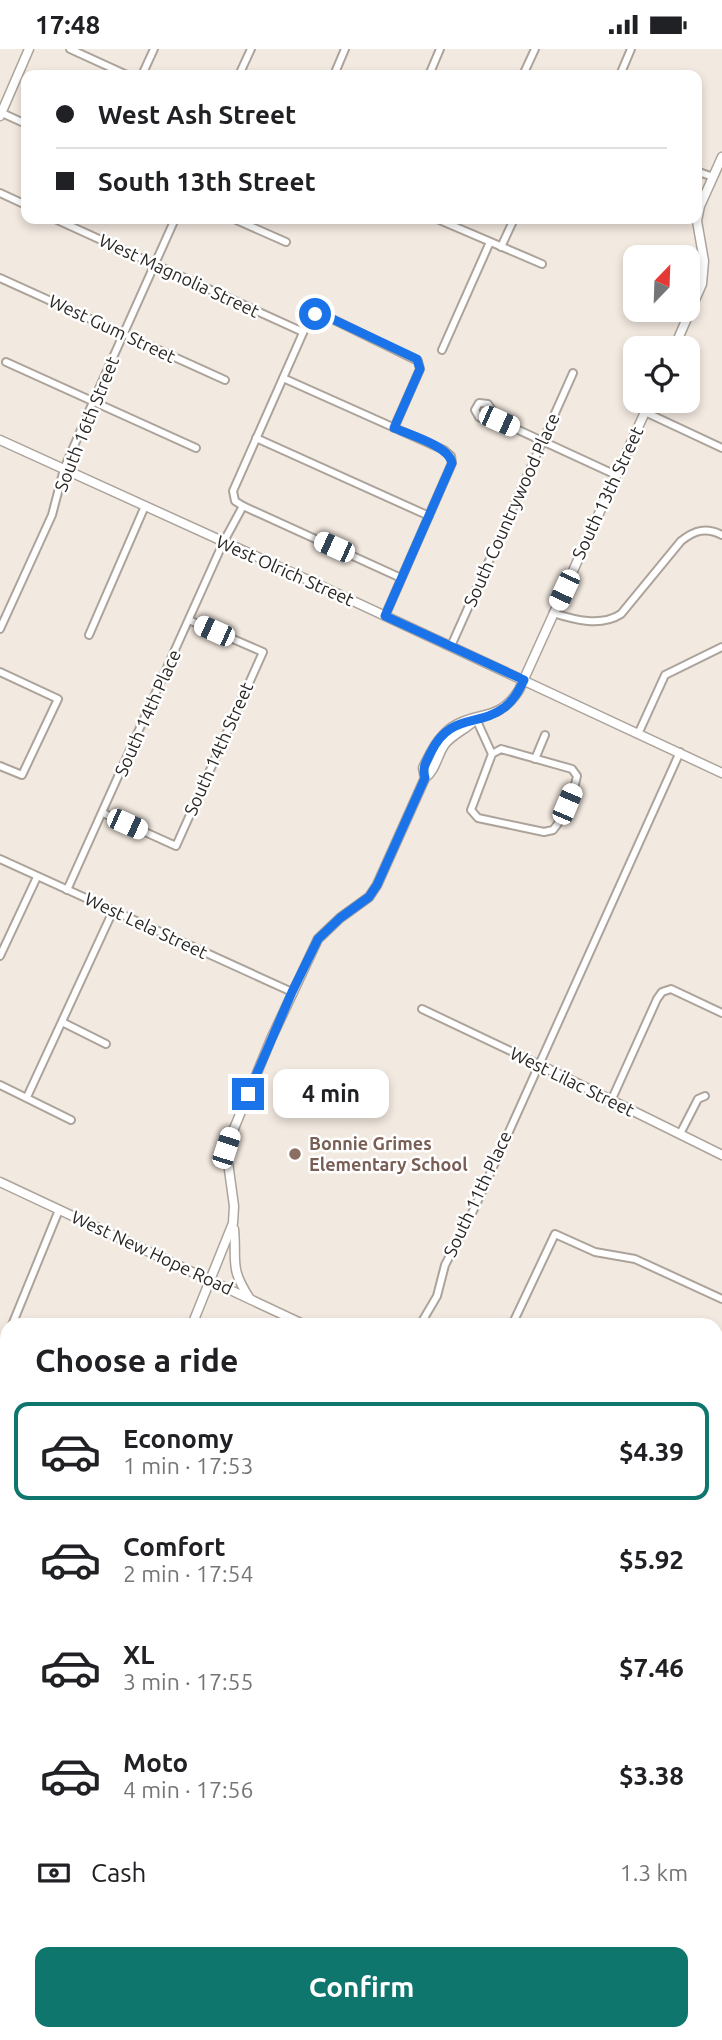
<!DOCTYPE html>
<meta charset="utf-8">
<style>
:root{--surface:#fff;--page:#f2f2f2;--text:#202124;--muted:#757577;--line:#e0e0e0;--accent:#0f766e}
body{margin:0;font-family:Ubuntu,sans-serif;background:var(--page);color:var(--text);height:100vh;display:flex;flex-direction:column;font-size:26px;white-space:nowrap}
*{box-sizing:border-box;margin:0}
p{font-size:23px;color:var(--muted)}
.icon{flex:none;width:38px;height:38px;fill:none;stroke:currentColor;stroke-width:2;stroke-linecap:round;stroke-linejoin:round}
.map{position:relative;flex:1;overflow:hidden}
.side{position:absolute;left:0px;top:1269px;width:723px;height:723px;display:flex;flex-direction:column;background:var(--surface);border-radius:21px 21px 0 0;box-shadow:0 4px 10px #0003}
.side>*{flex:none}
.banner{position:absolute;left:21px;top:21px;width:681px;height:154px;border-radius:14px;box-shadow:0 4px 10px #0003;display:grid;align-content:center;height:154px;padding:0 35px;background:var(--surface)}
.needle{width:46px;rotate:23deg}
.controls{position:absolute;left:623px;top:196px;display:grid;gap:14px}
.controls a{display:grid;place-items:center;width:77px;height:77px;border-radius:14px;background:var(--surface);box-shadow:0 4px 10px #0003;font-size:35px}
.end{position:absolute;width:32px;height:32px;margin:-16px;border:9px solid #1a73e8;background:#fff;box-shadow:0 0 0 4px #fff}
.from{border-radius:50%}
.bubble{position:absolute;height:49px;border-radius:14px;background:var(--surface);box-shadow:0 4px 10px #0003;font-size:23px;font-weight:600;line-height:49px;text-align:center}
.car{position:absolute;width:21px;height:42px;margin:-21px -10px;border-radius:9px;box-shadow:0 0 5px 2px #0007;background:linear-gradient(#fff 24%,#345 0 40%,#fff 0 76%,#345 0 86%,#fff 0)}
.banner b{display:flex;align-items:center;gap:24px;height:66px;font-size:26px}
.banner b+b{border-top:2px solid var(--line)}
.banner i{width:18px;height:18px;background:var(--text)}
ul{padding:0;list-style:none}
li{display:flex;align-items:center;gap:21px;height:98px;margin:0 14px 10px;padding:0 21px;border:4px solid transparent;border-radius:14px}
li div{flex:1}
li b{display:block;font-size:26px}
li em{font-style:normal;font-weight:600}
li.selected{border-color:var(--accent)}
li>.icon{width:63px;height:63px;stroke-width:1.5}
h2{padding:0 35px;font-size:32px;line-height:84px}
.pay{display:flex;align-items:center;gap:18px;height:77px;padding:0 35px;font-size:26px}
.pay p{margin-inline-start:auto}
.primary-button{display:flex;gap:14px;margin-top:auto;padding:14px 35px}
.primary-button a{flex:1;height:80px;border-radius:14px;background:var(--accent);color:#fff;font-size:28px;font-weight:600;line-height:80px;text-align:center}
.status{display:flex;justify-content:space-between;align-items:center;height:49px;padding:0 35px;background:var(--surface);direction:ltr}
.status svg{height:19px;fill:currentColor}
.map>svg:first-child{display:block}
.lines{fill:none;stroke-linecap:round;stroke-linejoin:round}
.stream{stroke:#38b5bb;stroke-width:2}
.street-casing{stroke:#aca39b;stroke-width:10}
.secondary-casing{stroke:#aca39b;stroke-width:11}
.primary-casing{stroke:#cccbca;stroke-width:12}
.street{stroke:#fff;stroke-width:6}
.secondary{stroke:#fff;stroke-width:8}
.primary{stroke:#fdd3cd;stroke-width:9}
.route{stroke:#1a73e8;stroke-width:9}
.education-dot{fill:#8d6e63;stroke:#fff;stroke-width:2.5}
.labels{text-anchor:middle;stroke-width:5;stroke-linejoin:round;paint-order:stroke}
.street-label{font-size:18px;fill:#2a2623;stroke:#fff}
.education-label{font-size:18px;font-weight:bold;fill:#785e54;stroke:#fff;text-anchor:start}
</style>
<div class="status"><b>17:48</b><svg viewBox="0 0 49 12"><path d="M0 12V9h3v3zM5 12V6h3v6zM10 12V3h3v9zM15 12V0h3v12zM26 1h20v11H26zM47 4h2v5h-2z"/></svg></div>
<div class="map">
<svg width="722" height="1991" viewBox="0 0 722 1991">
<rect width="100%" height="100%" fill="#f2e9e0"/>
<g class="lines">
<path class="stream" d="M0,1795l7,-2"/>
<g class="street-casing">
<g id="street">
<path d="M70,0l57,26"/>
<path d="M142,26l12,-26"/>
<path d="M239,26l12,-26"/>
<path d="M334,26l11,-26"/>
<path d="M429,26l11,-26"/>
<path d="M523,26l12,-26"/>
<path d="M620,26l11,-26"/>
<path d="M2,64l24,11"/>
<path d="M696,122l17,6"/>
<path d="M0,144l26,12"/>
<path d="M55,170l248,113"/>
<path d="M234,170l52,23"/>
<path d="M437,170l105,45"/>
<path d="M501,198l13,-28"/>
<path d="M0,229l225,102"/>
<path d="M442,301l48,-108"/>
<path d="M6,313l190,86"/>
<path d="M283,329l161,72 7,6 1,7 -67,153"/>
<path d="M645,363l77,36"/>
<path d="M499,372l-11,-17 -9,-1 -4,7 4,7 10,4h10l117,54"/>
<path d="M256,389l173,78"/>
<path d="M243,457l158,72"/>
<path d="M553,564c22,7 48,14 68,1l60,-73c14,-11 25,-14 41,-6"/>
<path d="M0,580l52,-114 12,-46 29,-67 82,-183"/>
<path d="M89,586l56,-129"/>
<path d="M451,597l122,-273"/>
<path d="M0,623l58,27 -36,76 -22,-9"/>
<path d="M476,670l16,35"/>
<path d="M639,683l26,-57 57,-28"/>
<path d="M501,700l71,20 5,7c-4,18 -12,40 -24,54l-9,2 -66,-14 -7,-8 21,-56z"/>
<path d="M535,710l10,-24"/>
<path d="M103,764l73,33 87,-194 -74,-32"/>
<path d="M0,810l292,133"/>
<path d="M67,841l156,-347 20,-37 -8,-5 -2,-10 77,-174 7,-3 9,2 92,45 2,8 -26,59"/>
<path d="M0,907l37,-79"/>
<path d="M422,960l116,55"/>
<path d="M62,973l44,22"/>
<path d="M0,1036l71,35"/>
<path d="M27,1048l86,-186"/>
<path d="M611,1052l46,-102 5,-7 9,-3 51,24"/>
<path d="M680,1085l18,-35 7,-3"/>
<path d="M12,1276l47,-115"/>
<path d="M420,1276l17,-29 8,-31 30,-58 205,-455"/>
<path d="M512,1276l43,-91 40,18 40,7 87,40"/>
<path d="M0,1302l7,-16"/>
<path d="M0,1442l7,3"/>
<path d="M0,1846l7,-2"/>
<path d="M716,1891l6,3"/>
<path d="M0,1926l7,3"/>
<path d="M123,1984l14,7"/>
<path d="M196,1991l3,-7"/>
<path d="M385,1991l3,-7"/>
</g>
</g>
<g class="secondary-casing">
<g id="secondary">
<path d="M0,67l29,-67"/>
<path d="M674,299l28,-64 2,-23 -7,-40 3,-15 22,-49"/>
<path d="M0,391l308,140 414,193"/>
<path d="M425,729l-2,-10c7,-15 15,-31 29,-41 26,-17 46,-4 67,-37l131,-289"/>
<path d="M538,1015l184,91"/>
<path d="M0,1133l305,143"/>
<path d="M234,1180c3,34 -5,38 16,70"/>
<path d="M192,1276l41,-102 1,-17 -8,-58 45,-109 47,-100 22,-21 29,-21 8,-12 48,-107c11,-8 12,-23 20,-34 9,-11 22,-15 31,-25"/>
<path d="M716,1471l6,3"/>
<path d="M0,1697l7,-15"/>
</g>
</g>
<g class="primary-casing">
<g id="primary">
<path d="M716,1752l6,-14"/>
<path d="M609,1991l3,-7"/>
</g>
</g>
<use href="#street" class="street"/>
<use href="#secondary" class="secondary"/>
<use href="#primary" class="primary"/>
</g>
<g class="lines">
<path class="route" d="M248,1045l44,-102 26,-53 22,-21 29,-21 8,-12 48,-107c-3,-11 1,-16 6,-26 20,-40 47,-24 74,-45 9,-7 14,-17 19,-27l-139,-64 67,-153c-3,-17 -42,-28 -58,-35l26,-59 -3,-10 -91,-43 -11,-2"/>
</g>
<circle class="education-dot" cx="295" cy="1105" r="7"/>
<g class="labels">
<g class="street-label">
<text transform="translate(179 227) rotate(25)" y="6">West Magnolia Street</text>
<text transform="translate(112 280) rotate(25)" y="6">West Gum Street</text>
<text transform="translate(87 375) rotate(-68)" y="6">South 16th Street</text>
<text transform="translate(608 444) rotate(-65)" y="6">South 13th Street</text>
<text transform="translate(512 461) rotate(-66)" y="6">South Countrywood Place</text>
<text transform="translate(285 522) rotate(24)" y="6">West Olrich Street</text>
<text transform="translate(148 664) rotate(-66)" y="6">South 14th Place</text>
<text transform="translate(219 700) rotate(-66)" y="6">South 14th Street</text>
<text transform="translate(146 877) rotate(25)" y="6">West Lela Street</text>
<text transform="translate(572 1033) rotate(26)" y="6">West Lilac Street</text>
<text transform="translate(478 1145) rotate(-65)" y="6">South 11th Place</text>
<text transform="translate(152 1204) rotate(25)" y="6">West New Hope Road</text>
</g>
<g class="education-label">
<text x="309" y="1101">Bonnie Grimes<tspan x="309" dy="21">Elementary School</tspan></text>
</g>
</g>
</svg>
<div class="controls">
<a><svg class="needle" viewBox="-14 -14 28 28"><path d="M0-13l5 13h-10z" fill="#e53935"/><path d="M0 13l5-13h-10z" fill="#757577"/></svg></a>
<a><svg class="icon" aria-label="locate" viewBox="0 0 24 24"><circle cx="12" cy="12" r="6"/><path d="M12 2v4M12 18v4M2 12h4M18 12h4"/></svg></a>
</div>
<i class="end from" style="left:315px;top:265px"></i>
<i class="end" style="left:248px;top:1045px"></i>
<div class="bubble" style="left:273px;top:1020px;width:116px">4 min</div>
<i class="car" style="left:499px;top:372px;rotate:114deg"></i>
<i class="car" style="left:334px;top:498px;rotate:294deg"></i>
<i class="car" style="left:564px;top:541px;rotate:205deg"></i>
<i class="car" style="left:214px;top:582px;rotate:294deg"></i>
<i class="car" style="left:567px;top:755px;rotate:23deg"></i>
<i class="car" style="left:127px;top:775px;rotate:114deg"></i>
<i class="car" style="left:226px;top:1099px;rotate:18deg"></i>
<div class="banner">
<b><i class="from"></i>West Ash Street</b>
<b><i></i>South 13th Street</b>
</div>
<section class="side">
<h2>Choose a ride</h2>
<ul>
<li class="selected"><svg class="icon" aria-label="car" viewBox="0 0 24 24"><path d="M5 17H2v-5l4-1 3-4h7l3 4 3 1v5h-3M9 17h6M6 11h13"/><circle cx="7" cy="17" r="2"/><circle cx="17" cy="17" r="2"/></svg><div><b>Economy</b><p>1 min · 17:53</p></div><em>$4.39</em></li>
<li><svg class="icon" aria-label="car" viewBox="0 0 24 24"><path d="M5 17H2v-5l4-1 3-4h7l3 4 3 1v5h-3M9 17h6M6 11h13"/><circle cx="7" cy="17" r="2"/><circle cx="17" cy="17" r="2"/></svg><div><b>Comfort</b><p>2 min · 17:54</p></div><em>$5.92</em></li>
<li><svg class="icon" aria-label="car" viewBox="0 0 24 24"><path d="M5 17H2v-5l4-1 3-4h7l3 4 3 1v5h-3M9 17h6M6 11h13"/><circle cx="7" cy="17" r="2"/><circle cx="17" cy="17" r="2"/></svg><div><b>XL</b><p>3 min · 17:55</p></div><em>$7.46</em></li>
<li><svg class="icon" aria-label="car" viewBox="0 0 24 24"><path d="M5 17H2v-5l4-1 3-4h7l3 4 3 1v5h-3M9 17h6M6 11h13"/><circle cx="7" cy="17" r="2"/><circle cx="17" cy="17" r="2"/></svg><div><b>Moto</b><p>4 min · 17:56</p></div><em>$3.38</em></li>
</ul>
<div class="pay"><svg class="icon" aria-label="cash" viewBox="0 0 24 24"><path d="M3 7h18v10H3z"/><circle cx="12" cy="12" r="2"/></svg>Cash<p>1.3 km</p></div>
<div class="primary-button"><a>Confirm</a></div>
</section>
</div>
